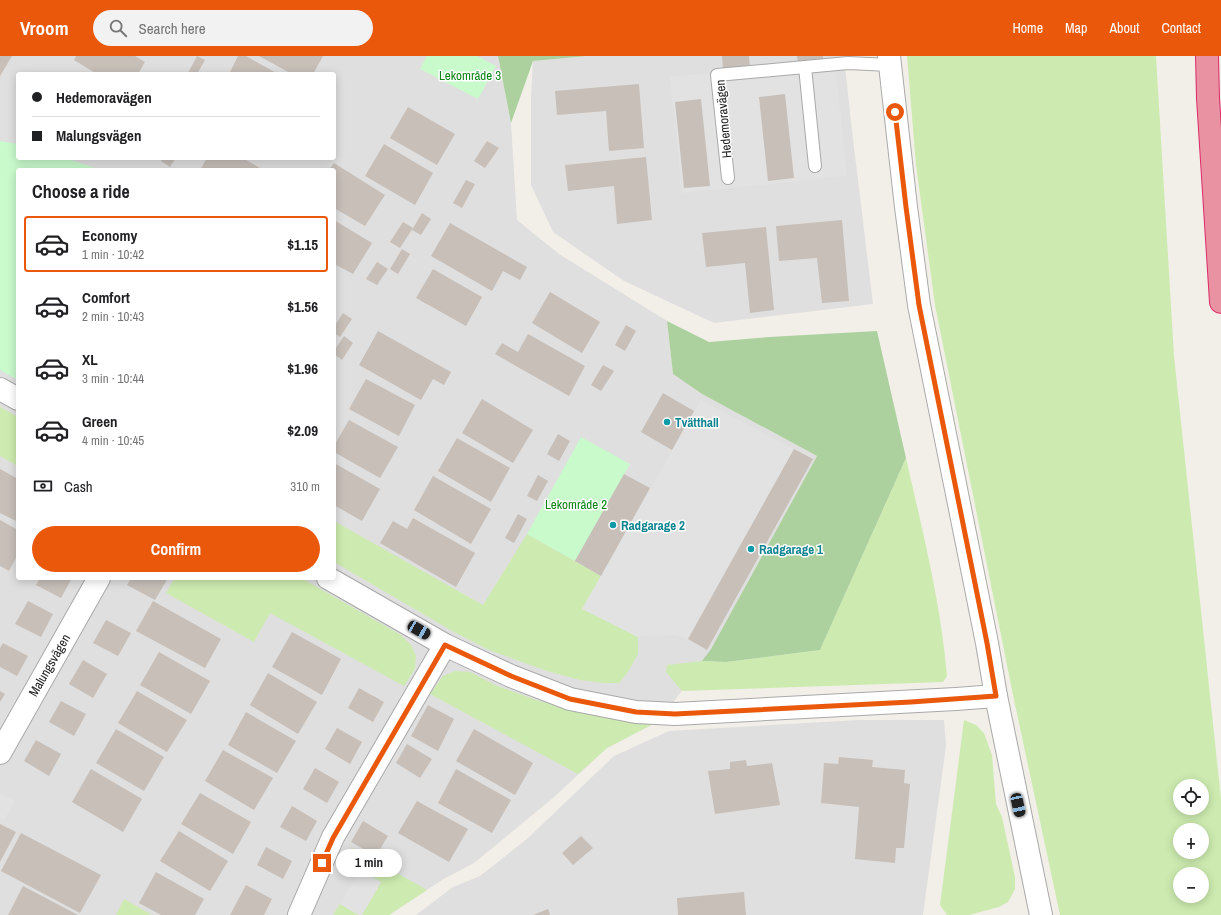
<!DOCTYPE html>
<meta charset="utf-8">
<style>
:root{--surface:#fff;--page:#f2f2f2;--text:#202124;--muted:#757577;--line:#e0e0e0;--accent:#ea580c}
body{margin:0;font-family:"Archivo Narrow",sans-serif;background:var(--page);color:var(--text);height:100vh;display:flex;flex-direction:column;font-size:15px;white-space:nowrap}
*{box-sizing:border-box;margin:0}
p{font-size:13px;color:var(--muted)}
.icon{flex:none;width:22px;height:22px;fill:none;stroke:currentColor;stroke-width:2;stroke-linecap:round;stroke-linejoin:round}
.map{position:relative;flex:1;overflow:hidden}
.side{position:absolute;left:16px;top:112px;width:320px;height:412px;display:flex;flex-direction:column;background:var(--surface);border-radius:4px;box-shadow:0 2px 10px #0003}
.side>*{flex:none}
.guide{position:absolute;left:16px;top:16px;width:320px;height:88px;border-radius:4px;box-shadow:0 2px 10px #0003;display:grid;align-content:center;height:88px;padding:0 16px;background:var(--surface)}
.controls{position:absolute;left:1173px;top:723px;display:grid;gap:8px}
.controls a{display:grid;place-items:center;width:36px;height:36px;border-radius:50%;background:var(--surface);box-shadow:0 2px 10px #0003;font-size:20px}
.end{position:absolute;width:18px;height:18px;margin:-9px;border:5px solid #ea580c;background:#fff;box-shadow:0 0 0 2px #fff}
.from{border-radius:50%}
.bubble{position:absolute;height:28px;border-radius:14px;background:var(--surface);box-shadow:0 2px 10px #0003;font-size:13px;font-weight:800;line-height:28px;text-align:center}
.car{position:absolute;width:12px;height:24px;margin:-12px -6px;border-radius:5px;box-shadow:0 0 3px 1px #0007;background:linear-gradient(#222 24%,#8ab4d8 0 40%,#222 0 76%,#8ab4d8 0 86%,#222 0)}
.guide b{display:flex;align-items:center;gap:14px;height:38px;font-size:15px}
.guide b+b{border-top:1px solid var(--line)}
.guide i{width:10px;height:10px;background:var(--text)}
ul{padding:0;list-style:none}
li{display:flex;align-items:center;gap:12px;height:56px;margin:0 8px 6px;padding:0 8px;border:2px solid transparent;border-radius:4px}
li div{flex:1}
li b{display:block;font-size:15px}
li em{font-style:normal;font-weight:800}
li.current{border-color:var(--accent)}
li>.icon{width:36px;height:36px;stroke-width:1.5}
h2{padding:0 16px;font-size:18px;line-height:48px}
.pay{display:flex;align-items:center;gap:10px;height:44px;padding:0 16px;font-size:15px}
.pay p{margin-inline-start:auto}
.button{display:flex;gap:8px;margin-top:auto;padding:8px 16px}
.button a{flex:1;height:46px;border-radius:24px;background:var(--accent);color:#fff;font-size:16px;font-weight:800;line-height:46px;text-align:center}
header{display:flex;align-items:center;gap:24px;box-sizing:border-box;height:56px;padding:0 20px;background:var(--accent);color:#fff}
header strong{font-size:19px}
nav{display:flex;gap:22px;margin-inline-start:auto;font-size:14px}
.search{width:280px;height:36px;background:var(--page);display:flex;align-items:center;gap:10px;box-sizing:border-box;padding:0 14px;border-radius:22px;color:var(--muted);font-size:15px}
.map>svg:first-child{display:block}
.residential{fill:#e0dfdf;fill-rule:evenodd}
.grass{fill:#cdebb0;fill-rule:evenodd}
.forest{fill:#add19e}
.park{fill:#c8facc}
.parking{fill:#e2e2e2}
.building{fill:#c7bfb8}
.lines{fill:none;stroke-linecap:round;stroke-linejoin:round}
.lane-casing{stroke:#a9a9a9;stroke-width:14}
.street-casing{stroke:#a9a9a9;stroke-width:24}
.highway-casing{stroke:#dc2a67;stroke-width:24}
.lane{stroke:#fff;stroke-width:12}
.street{stroke:#fff;stroke-width:22}
.highway{stroke:#e892a2;stroke-width:22}
.route{stroke:#ea580c;stroke-width:5}
.culture-dot{fill:#0f9aa8;stroke:#fff;stroke-width:1.5}
.labels{text-anchor:middle;stroke-width:3;stroke-linejoin:round;paint-order:stroke}
.park-label{font-size:13px;fill:#0c8416;stroke:#fff}
.street-label{font-size:13px;fill:#222;stroke:#fff}
.culture-label{font-size:13px;font-weight:bold;fill:#0d838f;stroke:#fff;text-anchor:start}
</style>
<header>
<strong>Vroom</strong>
<div class="search"><svg class="icon" aria-label="search" viewBox="0 0 24 24"><circle cx="10" cy="10" r="6"/><path d="M15 15l6 6"/></svg>Search here</div>
<nav><a>Home</a><a>Map</a><a>About</a><a>Contact</a></nav>
</header>
<div class="map">
<svg width="1221" height="859" viewBox="0 0 1221 859">
<rect width="100%" height="100%" fill="#f2efe9"/>
<g class="residential">
<path d="M0,0h498l13,67 6,97 42,34 108,67 6,53 29,20 115,62 -106,193 -50,71 -54,28 -54,50 -79,65 -32,17 -53,35h-389zM18,18h316v84h-316zM18,114h316v408h-316z"/>
<path d="M587,0h257l7,66 22,182 -159,19 -90,-42 -71,-49 -22,-47v-88l2,-36z"/>
<path d="M858,664h86l2,26 -23,169h-507l37,-28 27,-11 47,-37 87,-83 55,-25z"/>
</g>
<g class="grass">
<path d="M907,0h249l18,300 47,443v116h-161l-47,-220 -78,-390 -19,-140zM1180,730h22v22h-22zM1180,774h22v22h-22zM1180,818h22v22h-22z"/>
<path d="M0,351l18,10v49l-18,-10z"/>
<path d="M906,402c16,71 35,145 41,218l-4,6 -261,9 -16,-19 1,-7 35,-4 24,1 94,-12z"/>
<path d="M334,465l149,84 44,-71 74,42 -18,33 55,28v17l-10,18 -9,11h-15l-24,-3 -33,-9 -58,-21 -35,-18 -120,-70z"/>
<path d="M175,522h126l100,57 10,10 5,11 -1,13 -11,17 -134,-73 -16,29 -88,-49z"/>
<path d="M455,615l15,1 25,13 44,16 65,15 57,4 -54,28 -29,26 -148,-80 13,-18z"/>
<path d="M964,664l12,5 8,8 8,22 4,49 6,13 13,60v12l-7,13 -9,5 -30,8h-22l-7,-10z"/>
<path d="M351,791l76,43 -38,25h-27l19,-33 -21,-12z"/>
<path d="M124,843l28,16h-36z"/>
<path d="M340,848l19,11h-26z"/>
</g>
<g class="forest">
<path d="M498,0h89l-54,5 -22,62z"/>
<path d="M667,265l42,21 60,-5 108,-6 29,127 -86,192 -94,12 -24,-1 9,-12 106,-193 -115,-62 -29,-20z"/>
</g>
<g class="park">
<path d="M427,0h50l19,10 -18,33 -58,-30z"/>
<path d="M0,85l18,3v14h47l36,12h-83v210l-18,-10z"/>
<path d="M581,381l49,27 -55,97 -48,-27z"/>
</g>
<g class="parking">
<path d="M835,7l12,113 -165,17 -12,-116z"/>
<path d="M701,344l112,59 -106,191 -19,-11 -13,-4 -37,2 -56,-28z"/>
<path d="M0,737l15,8 -11,19 -4,-2z"/>
<path d="M360,814l21,12 -19,33h-3l-19,-11z"/>
</g>
<g class="building">
<path d="M0,0h12l-12,20z"/>
<path d="M76,0h59l10,6 -7,12h-41l-23,-14z"/>
<path d="M197,0l8,4 -8,14 -9,-1z"/>
<path d="M238,0h8l32,18h-49z"/>
<path d="M259,0h64l-10,18h-21z"/>
<path d="M722,0h27l1,12 -27,2z"/>
<path d="M797,0h26v6l-25,3z"/>
<path d="M639,28l5,64 -35,3 -3,-40 -49,4 -2,-24z"/>
<path d="M785,38l9,84 -26,3 -9,-84z"/>
<path d="M701,43l9,87 -26,2 -9,-86z"/>
<path d="M408,51l47,27 -18,31 -47,-27z"/>
<path d="M487,85l12,7 -14,20 -11,-7z"/>
<path d="M384,88l49,29 -18,32 -50,-29z"/>
<path d="M646,101l6,63 -35,4 -3,-38 -46,5 -3,-26z"/>
<path d="M162,102h14l-6,9 -9,-6z"/>
<path d="M207,102h36l20,12h-63z"/>
<path d="M334,107l51,32 -20,31 -31,-18v-38h-5z"/>
<path d="M466,124l9,4 -13,24 -9,-5z"/>
<path d="M422,157l9,6 -10,16 -9,-5z"/>
<path d="M334,164l38,23 -19,31 -19,-10z"/>
<path d="M842,164l7,81 -27,2 -5,-45 -38,3 -3,-35z"/>
<path d="M403,166l10,6 -13,20 -10,-6z"/>
<path d="M450,167l77,44 -7,13 -17,-9 -11,20 -61,-35z"/>
<path d="M766,171l8,83 -24,3 -5,-50 -39,4 -4,-34z"/>
<path d="M402,193l8,5 -12,20 -8,-5z"/>
<path d="M377,206l11,7 -11,16 -11,-6z"/>
<path d="M433,213l49,28 -16,29 -50,-28z"/>
<path d="M550,236l50,30 -18,31 -50,-30z"/>
<path d="M343,257l9,6 -12,18 -6,-4v-6z"/>
<path d="M626,269l10,6 -11,20 -10,-6z"/>
<path d="M378,275l73,41 -7,13 -11,-6 -12,21 -62,-35z"/>
<path d="M528,278l57,32 -16,30 -74,-42 7,-11 16,9z"/>
<path d="M344,280l9,7 -11,17 -8,-6v-3z"/>
<path d="M603,309l11,6 -13,20 -10,-6z"/>
<path d="M366,323l49,26 -16,31 -50,-27z"/>
<path d="M663,337l31,18 -22,39 -31,-18z"/>
<path d="M482,343l51,31 -20,33 -51,-30z"/>
<path d="M349,364l49,27 -18,31 -46,-26v-6z"/>
<path d="M558,378l12,7 -11,20 -12,-7z"/>
<path d="M457,382l53,30 -19,34 -53,-31z"/>
<path d="M794,393l19,10 -106,191 -19,-11z"/>
<path d="M334,407l46,26 -18,32 -28,-16z"/>
<path d="M0,413l18,10v43l-18,-9z"/>
<path d="M624,418l26,14 -49,88 -26,-15z"/>
<path d="M538,419l10,6 -11,20 -10,-5z"/>
<path d="M433,420l58,33 -20,35 -57,-34z"/>
<path d="M518,458l9,5 -13,24 -9,-5z"/>
<path d="M413,462l62,35 -19,34 -76,-44 13,-22 14,8z"/>
<path d="M0,464l18,10v24l-9,17 -9,-5z"/>
<path d="M40,522h32l-11,20 -25,-13z"/>
<path d="M131,522h37l-13,22 -28,-15z"/>
<path d="M28,545l25,13 -12,23 -26,-13z"/>
<path d="M153,545l68,38 -16,29 -69,-37z"/>
<path d="M106,564l25,13 -13,23 -25,-13z"/>
<path d="M292,576l49,27 -19,36 -50,-28z"/>
<path d="M3,587l25,13 -11,20 -17,-9v-19z"/>
<path d="M159,596l51,29 -19,33 -51,-29z"/>
<path d="M83,604l24,14 -14,24 -24,-14z"/>
<path d="M268,617l49,29 -19,32 -48,-29z"/>
<path d="M359,632l25,14 -11,20 -25,-14z"/>
<path d="M0,635l5,3 -5,8z"/>
<path d="M137,635l50,29 -20,32 -49,-29z"/>
<path d="M61,645l25,13 -12,22 -25,-14z"/>
<path d="M428,649l26,14 -16,32 -27,-15z"/>
<path d="M246,656l50,29 -19,32 -49,-28z"/>
<path d="M337,672l25,14 -12,22 -25,-15z"/>
<path d="M116,673l48,28 -20,34 -48,-28z"/>
<path d="M474,673l59,34 -18,32 -59,-34z"/>
<path d="M36,684l25,14 -12,22 -25,-15z"/>
<path d="M407,688l25,15 -12,19 -24,-15z"/>
<path d="M223,694l50,28 -19,32 -49,-29z"/>
<path d="M839,701l34,3 -1,7 33,3 -1,13 6,1 -6,64h-8l-1,15 -40,-4 4,-52 -38,-4 3,-40 14,1z"/>
<path d="M746,704l1,6 25,-3 8,42 -65,9 -7,-43 22,-2v-7z"/>
<path d="M315,712l24,14 -12,21 -24,-14z"/>
<path d="M91,713l51,30 -19,33 -51,-30z"/>
<path d="M456,713l55,31 -19,33 -54,-30z"/>
<path d="M200,737l51,29 -18,32 -52,-30z"/>
<path d="M417,745l51,28 -19,33 -51,-29z"/>
<path d="M292,750l25,15 -11,20 -26,-14z"/>
<path d="M363,765l25,15 -12,20 -25,-14z"/>
<path d="M0,768l16,8 -16,30z"/>
<path d="M179,775l49,30 -18,30 -50,-30z"/>
<path d="M21,777l80,42 -21,38 -79,-42z"/>
<path d="M581,780l12,12 -20,17 -11,-12z"/>
<path d="M266,791l26,14 -9,18 -26,-14z"/>
<path d="M156,816l48,27 -9,16h-34l-22,-12z"/>
<path d="M246,829l26,14 -8,16h-34z"/>
<path d="M23,830l55,29h-70z"/>
<path d="M744,836l2,23h-68l-1,-17z"/>
<path d="M548,853l2,6h-17z"/>
</g>
<g class="lines">
<g class="lane-casing">
<g id="lane">
<path d="M805,11l43,-4 42,2"/>
<path d="M728,122l-11,-103 88,-8 10,99"/>
</g>
</g>
<g class="street-casing">
<g id="street">
<path d="M889,0l17,151 13,98 68,338 9,53 45,219"/>
<path d="M0,333l18,10"/>
<path d="M328,522l117,67 66,31 59,23 66,13 39,2 281,-15 40,-3"/>
<path d="M0,697l99,-175"/>
<path d="M299,859l34,-78 112,-192"/>
</g>
</g>
<g class="highway-casing">
<path id="highway" d="M1207,0l1,42 13,204"/>
</g>
<use href="#lane" class="lane"/>
<use href="#street" class="street"/>
<use href="#highway" class="highway"/>
</g>
<g class="lines">
<path class="route" d="M322,807l11,-25 112,-193 66,31 59,23 66,13 39,2 236,-12 85,-6 -9,-53 -68,-338 -13,-98 -11,-95"/>
</g>
<g class="culture-dot">
<circle cx="667" cy="366" r="4"/>
<circle cx="613" cy="469" r="4"/>
<circle cx="751" cy="493" r="4"/>
</g>
<g class="labels">
<g class="park-label">
<text x="470" y="24">Lekområde 3</text>
<text x="576" y="453">Lekområde 2</text>
</g>
<g class="street-label">
<text transform="translate(723 63) rotate(-95)" y="5">Hedemoravägen</text>
<text transform="translate(49 609) rotate(-60)" y="5">Malungsvägen</text>
</g>
<g class="culture-label">
<text x="675" y="371">Tvätthall</text>
<text x="621" y="474">Radgarage 2</text>
<text x="759" y="498">Radgarage 1</text>
</g>
</g>
</svg>
<div class="controls">
<a><svg class="icon" aria-label="locate" viewBox="0 0 24 24"><circle cx="12" cy="12" r="6"/><path d="M12 2v4M12 18v4M2 12h4M18 12h4"/></svg></a>
<a>+</a>
<a>−</a>
</div>
<i class="end from" style="left:895px;top:56px"></i>
<i class="end" style="left:322px;top:807px"></i>
<div class="bubble" style="left:336px;top:793px;width:66px">1 min</div>
<i class="car" style="left:419px;top:574px;rotate:120deg"></i>
<i class="car" style="left:1018px;top:749px;rotate:168deg"></i>
<div class="guide">
<b><i class="from"></i>Hedemoravägen</b>
<b><i></i>Malungsvägen</b>
</div>
<section class="side">
<h2>Choose a ride</h2>
<ul>
<li class="current"><svg class="icon" aria-label="car" viewBox="0 0 24 24"><path d="M5 17H2v-5l4-1 3-4h7l3 4 3 1v5h-3M9 17h6M6 11h13"/><circle cx="7" cy="17" r="2"/><circle cx="17" cy="17" r="2"/></svg><div><b>Economy</b><p>1 min · 10:42</p></div><em>$1.15</em></li>
<li><svg class="icon" aria-label="car" viewBox="0 0 24 24"><path d="M5 17H2v-5l4-1 3-4h7l3 4 3 1v5h-3M9 17h6M6 11h13"/><circle cx="7" cy="17" r="2"/><circle cx="17" cy="17" r="2"/></svg><div><b>Comfort</b><p>2 min · 10:43</p></div><em>$1.56</em></li>
<li><svg class="icon" aria-label="car" viewBox="0 0 24 24"><path d="M5 17H2v-5l4-1 3-4h7l3 4 3 1v5h-3M9 17h6M6 11h13"/><circle cx="7" cy="17" r="2"/><circle cx="17" cy="17" r="2"/></svg><div><b>XL</b><p>3 min · 10:44</p></div><em>$1.96</em></li>
<li><svg class="icon" aria-label="car" viewBox="0 0 24 24"><path d="M5 17H2v-5l4-1 3-4h7l3 4 3 1v5h-3M9 17h6M6 11h13"/><circle cx="7" cy="17" r="2"/><circle cx="17" cy="17" r="2"/></svg><div><b>Green</b><p>4 min · 10:45</p></div><em>$2.09</em></li>
</ul>
<div class="pay"><svg class="icon" aria-label="cash" viewBox="0 0 24 24"><path d="M3 7h18v10H3z"/><circle cx="12" cy="12" r="2"/></svg>Cash<p>310 m</p></div>
<div class="button"><a>Confirm</a></div>
</section>
</div>
